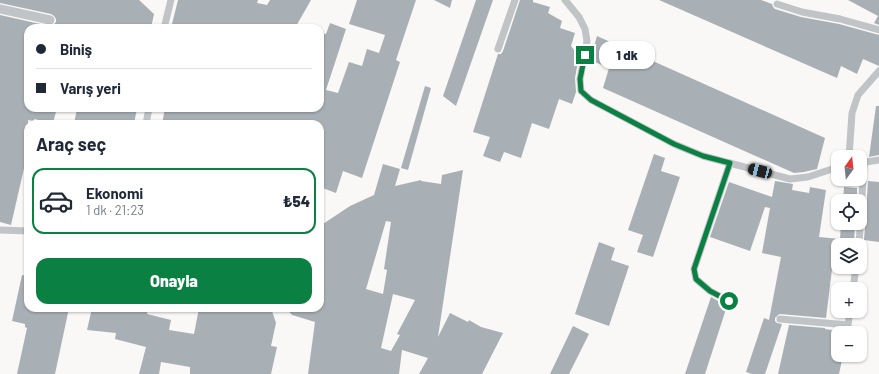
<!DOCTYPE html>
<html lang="tr">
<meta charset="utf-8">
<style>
:root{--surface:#fff;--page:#f6f6f7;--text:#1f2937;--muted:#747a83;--line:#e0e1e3;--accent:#0b8043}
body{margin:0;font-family:Barlow,sans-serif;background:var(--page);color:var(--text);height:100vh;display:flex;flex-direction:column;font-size:15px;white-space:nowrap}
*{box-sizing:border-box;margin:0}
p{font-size:13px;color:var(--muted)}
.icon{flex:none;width:22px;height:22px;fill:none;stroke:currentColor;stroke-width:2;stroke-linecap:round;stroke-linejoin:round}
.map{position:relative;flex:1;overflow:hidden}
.drawer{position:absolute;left:24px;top:120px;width:300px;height:192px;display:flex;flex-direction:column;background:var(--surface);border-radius:12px;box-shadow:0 1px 3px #0004}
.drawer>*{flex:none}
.top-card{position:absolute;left:24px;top:24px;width:300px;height:88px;border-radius:12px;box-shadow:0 1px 3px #0004;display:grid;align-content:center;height:88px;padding:0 12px;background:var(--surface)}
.needle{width:26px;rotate:15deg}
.tools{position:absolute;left:831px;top:150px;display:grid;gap:8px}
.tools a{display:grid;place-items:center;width:36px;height:36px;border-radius:8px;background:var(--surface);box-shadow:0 1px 3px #0004;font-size:20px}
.end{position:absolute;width:18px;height:18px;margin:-9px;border:5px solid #0b8043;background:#fff;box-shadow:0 0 0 2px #fff}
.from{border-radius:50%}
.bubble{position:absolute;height:28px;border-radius:12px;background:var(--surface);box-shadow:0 1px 3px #0004;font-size:13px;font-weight:800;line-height:28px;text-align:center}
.car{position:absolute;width:12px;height:24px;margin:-12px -6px;border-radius:5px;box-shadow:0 0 3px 1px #0007;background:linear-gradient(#222 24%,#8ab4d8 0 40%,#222 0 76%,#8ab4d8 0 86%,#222 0)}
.top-card b{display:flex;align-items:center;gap:14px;height:38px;font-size:15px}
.top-card b+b{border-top:1px solid var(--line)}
.top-card i{width:10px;height:10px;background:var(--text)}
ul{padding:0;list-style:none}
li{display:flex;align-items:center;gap:12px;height:66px;margin:0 8px 6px;padding:0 4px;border:2px solid var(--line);border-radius:12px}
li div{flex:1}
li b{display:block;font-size:15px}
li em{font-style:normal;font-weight:800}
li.current{border-color:var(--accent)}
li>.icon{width:36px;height:36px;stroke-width:1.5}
h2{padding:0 12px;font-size:18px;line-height:48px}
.button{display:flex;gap:8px;margin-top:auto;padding:8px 12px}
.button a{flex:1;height:46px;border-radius:12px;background:var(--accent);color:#fff;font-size:16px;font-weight:800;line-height:46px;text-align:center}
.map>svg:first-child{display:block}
.building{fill:#a8b0b5;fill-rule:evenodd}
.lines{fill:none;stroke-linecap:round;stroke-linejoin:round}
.minor{stroke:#c0c4c7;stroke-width:7}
.tertiary{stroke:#c0c4c7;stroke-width:9}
.route{stroke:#0b8043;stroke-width:5}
</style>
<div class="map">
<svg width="879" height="374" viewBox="0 0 879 374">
<rect width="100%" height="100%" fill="#f9f8f6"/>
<g class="building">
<path d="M0,0h139l15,14 -3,14h-123v80h29l-4,15 -19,-4v2l-6,-1v31l-17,74 -11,-3v-207l49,11 5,-2 2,-2v-3l-2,-3 -3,-2 -51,-11z"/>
<path d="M178,0h80l-1,3 10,2 3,-5h41l-16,28h-108l-15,-4z"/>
<path d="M357,0h59l-20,60 4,2 -38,116 -19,-7 -7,22 -16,-6v-63h-158l3,-16h155v-75l6,1 4,-11 16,6 -20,61 12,3 11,-31 13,4 5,-17 12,4 6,-18 -36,-11z"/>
<path d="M434,0h18l-2,8z"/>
<path d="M476,0h17l-37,106 -13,-10z"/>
<path d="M520,0h13v2l17,5 -2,6 14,8 -2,7 15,5 -4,13 8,10 -4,22 1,14 -4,12 -13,-5 -10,30 -17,-6 -11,35 -17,-6 -4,10 -17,-6 7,-19 -17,-5 25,-78h3l2,-3z"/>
<path d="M659,0h102l11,4 1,3 2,2 26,8 38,7 40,11v31l-16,-7 -6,15 -16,-8 -4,12z"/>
<path d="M848,0h31v25l-5,-2 4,-7z"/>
<path d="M597,36l228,102 -8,31 -13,3 -10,1 -191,-85 6,-20 -19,-8z"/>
<path d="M425,86l6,2 -23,82 -7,-2z"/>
<path d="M876,106h3v49l-10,2z"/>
<path d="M77,108h60l-3,16h-60z"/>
<path d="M654,154l11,4 -4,13 19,6 -27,80 -16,-5 6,-17 -15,-5z"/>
<path d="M383,164l17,5 -5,17 26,-6v1l20,3 1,-9 21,-5 -25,167 12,-24 18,9 1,-2 12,7 22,6 -21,41h-63l9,-16 -26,-8 -3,24h-91l7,-52 -23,-7 -6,-7h34v-30l2,-6 -2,-1v-45l30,-20 24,-11zM386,221l5,1 -7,47 3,1 -4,24 -17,-5zM393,294l22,6 -18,34 3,1 -9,16 -10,-3z"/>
<path d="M775,181l18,3 -1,6 17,3 1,-6 16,3 -7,47 21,2 1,-16h14l-1,22h-19l-9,73 -46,-4 -2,1 -3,3v3l2,2 5,1 -17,50h-13l-6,-2 18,-54 5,2 12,-63 -19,-4 8,-45 -5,-1 -15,44 -40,-14 19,-55 43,15z"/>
<path d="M868,181l11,1v60l-15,-2z"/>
<path d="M844,187l13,1v13h-14z"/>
<path d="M599,242l16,6 -4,12 18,6 -20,60 -34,-12z"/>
<path d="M22,275l6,1v32h41l-14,66h-38l10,-46 -2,-1v-3l-13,-3z"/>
<path d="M711,297l16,9 -22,68h-20z"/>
<path d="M92,308h56l-1,6 24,6 -2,10 25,4 5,-26h72l5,15 -5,23 6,1 -6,27h-81v-7l-29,-5 -2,12h-20l7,-27 -31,-8 1,-6 -29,-3z"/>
<path d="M789,325l36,3v1l13,2v24h5l-4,19h-61z"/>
<path d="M573,326l16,8 -20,40h-19z"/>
</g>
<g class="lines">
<g class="minor">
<path d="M565,0l14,17 6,12 2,12 -7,38 1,12 10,9 83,44 29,12 87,23 18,-2 30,-10"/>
<path d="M777,4l25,8 38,7 39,11"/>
<path d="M164,28l7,-28"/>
<path d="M498,49l17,-49"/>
<path d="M146,124l3,-16"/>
<path d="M849,157l3,-44 6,-18 21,-24"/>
<path d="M860,163l19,-3"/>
<path d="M0,230l28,1"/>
<path d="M859,245l5,-82"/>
<path d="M853,289l3,-22"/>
<path d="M729,301l-19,-10 -14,-12 -2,-10 36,-106"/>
<path d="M780,319l68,6 2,-14"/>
</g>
<path class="tertiary" d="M0,9l50,11"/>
</g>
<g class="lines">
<path class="route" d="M585,55l-5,24 1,12 10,9 83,44 29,12 27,7 -36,106 2,10 14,12 19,10"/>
</g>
</svg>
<div class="tools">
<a><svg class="needle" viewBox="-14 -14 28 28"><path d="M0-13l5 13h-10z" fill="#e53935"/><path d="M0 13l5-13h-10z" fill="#747a83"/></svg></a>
<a><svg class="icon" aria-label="locate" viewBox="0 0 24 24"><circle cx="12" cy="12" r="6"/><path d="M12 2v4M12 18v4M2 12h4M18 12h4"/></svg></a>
<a><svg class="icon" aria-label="layers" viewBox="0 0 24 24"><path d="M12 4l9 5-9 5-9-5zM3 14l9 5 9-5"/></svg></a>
<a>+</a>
<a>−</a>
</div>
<i class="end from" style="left:729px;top:301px"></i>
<i class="end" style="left:585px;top:55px"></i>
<div class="bubble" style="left:599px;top:41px;width:56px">1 dk</div>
<i class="car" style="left:760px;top:171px;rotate:285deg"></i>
<div class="top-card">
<b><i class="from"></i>Biniş</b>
<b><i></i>Varış yeri</b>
</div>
<section class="drawer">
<h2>Araç seç</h2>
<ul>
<li class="current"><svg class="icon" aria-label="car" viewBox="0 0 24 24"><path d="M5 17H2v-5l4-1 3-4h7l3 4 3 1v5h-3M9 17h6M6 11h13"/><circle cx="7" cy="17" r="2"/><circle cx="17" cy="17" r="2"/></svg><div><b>Ekonomi</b><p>1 dk · 21:23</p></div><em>₺54</em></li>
</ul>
<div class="button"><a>Onayla</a></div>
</section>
</div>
